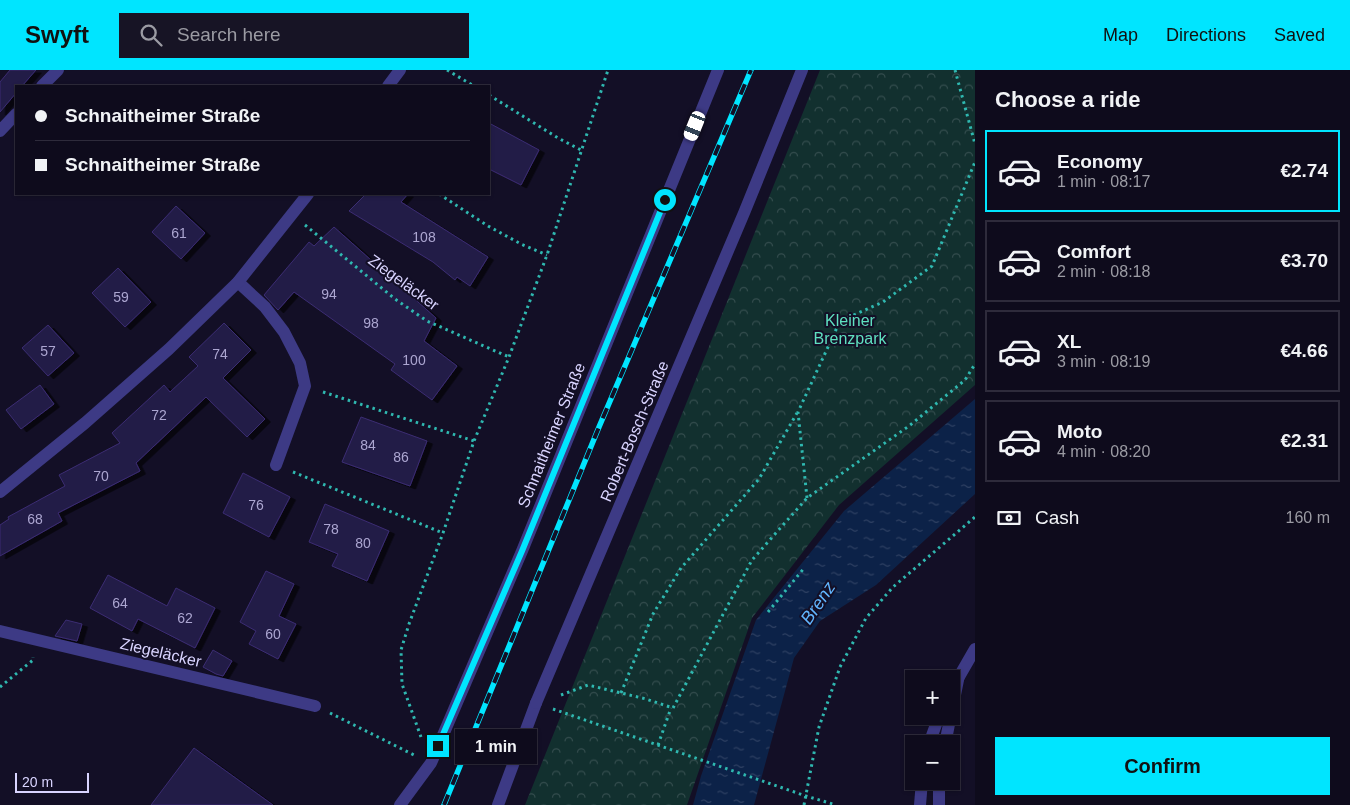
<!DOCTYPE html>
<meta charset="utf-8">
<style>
:root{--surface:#0e0b1c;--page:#171425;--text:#f1f3f6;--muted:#9b9ba3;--line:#2e2b3b;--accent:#00e5ff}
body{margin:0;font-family:Helvetica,sans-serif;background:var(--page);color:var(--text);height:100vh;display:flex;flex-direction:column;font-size:19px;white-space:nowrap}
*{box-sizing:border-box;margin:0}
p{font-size:16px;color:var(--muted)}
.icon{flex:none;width:28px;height:28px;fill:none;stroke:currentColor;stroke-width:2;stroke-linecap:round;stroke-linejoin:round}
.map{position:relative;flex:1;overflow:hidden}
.side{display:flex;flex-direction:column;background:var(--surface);width:375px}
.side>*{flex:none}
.banner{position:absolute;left:15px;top:15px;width:475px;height:110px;border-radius:0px;box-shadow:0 1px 4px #0004,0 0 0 1px var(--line);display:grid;align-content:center;height:110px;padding:0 20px;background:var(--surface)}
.controls{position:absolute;left:905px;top:600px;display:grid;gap:10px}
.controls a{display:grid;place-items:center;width:55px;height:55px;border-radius:0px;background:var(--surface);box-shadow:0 1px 4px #0004,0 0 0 1px var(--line);font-size:25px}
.scale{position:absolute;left:15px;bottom:12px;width:74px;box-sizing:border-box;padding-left:5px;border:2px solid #d9d4ff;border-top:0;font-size:14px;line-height:18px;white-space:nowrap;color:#d9d4ff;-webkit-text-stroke:4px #130f26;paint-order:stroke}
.end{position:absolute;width:22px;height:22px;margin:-11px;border:6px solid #00e5ff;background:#111;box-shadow:0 0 0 2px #111}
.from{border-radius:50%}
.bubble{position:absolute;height:35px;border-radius:0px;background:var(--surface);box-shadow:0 1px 4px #0004,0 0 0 1px var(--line);font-size:16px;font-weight:700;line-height:35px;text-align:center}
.car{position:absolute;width:15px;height:30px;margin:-15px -8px;border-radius:6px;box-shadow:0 0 4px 1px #0007;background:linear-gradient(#fff 24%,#345 0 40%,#fff 0 76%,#345 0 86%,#fff 0)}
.banner b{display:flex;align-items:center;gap:18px;height:48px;font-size:19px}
.banner b+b{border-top:1px solid var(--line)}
.banner i{width:12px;height:12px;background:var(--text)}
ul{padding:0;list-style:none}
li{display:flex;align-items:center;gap:15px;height:82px;margin:0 10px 8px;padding:0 10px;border:2px solid var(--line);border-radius:0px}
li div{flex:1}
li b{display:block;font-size:19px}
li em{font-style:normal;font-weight:700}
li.selected{border-color:var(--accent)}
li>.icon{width:45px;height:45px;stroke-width:1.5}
h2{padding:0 20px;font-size:22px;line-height:60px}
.pay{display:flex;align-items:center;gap:12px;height:55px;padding:0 20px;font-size:19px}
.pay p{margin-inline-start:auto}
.action{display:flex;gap:10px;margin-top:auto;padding:10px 20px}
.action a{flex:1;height:58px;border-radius:0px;background:var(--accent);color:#111;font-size:20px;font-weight:700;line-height:58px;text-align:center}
header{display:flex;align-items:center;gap:30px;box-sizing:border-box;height:70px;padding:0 25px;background:var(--accent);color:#111}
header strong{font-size:24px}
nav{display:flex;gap:28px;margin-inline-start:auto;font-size:18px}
.search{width:350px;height:45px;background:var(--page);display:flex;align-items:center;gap:12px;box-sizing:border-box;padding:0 18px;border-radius:0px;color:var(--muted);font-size:19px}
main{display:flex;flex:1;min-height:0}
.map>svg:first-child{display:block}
.forest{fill:url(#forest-crowns)}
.water{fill:url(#water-ripples)}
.building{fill:#241b47;stroke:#3b2d73;filter:url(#shadow)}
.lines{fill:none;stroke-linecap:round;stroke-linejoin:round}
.path{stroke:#2fb8b0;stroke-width:3;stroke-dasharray:2.5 4;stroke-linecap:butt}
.service{stroke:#3d3a85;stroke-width:12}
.minor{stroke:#3d3a85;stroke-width:12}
.tertiary{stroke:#3d3a85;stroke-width:12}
.rail-casing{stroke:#00e5ff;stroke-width:5.5}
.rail{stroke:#130f26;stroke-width:4;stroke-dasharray:11;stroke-linecap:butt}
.route{stroke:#00e5ff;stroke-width:6}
.labels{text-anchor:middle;stroke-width:4;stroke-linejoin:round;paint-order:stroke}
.number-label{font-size:14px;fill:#aca6d1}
.street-label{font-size:16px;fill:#d9d4ff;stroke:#130f26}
.park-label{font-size:16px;fill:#5fe0c0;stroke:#130f26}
.water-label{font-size:18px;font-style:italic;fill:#62b6ff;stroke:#130f26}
</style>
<header>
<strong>Swyft</strong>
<div class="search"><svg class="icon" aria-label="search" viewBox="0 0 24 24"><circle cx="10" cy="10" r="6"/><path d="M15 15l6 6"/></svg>Search here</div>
<nav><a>Map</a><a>Directions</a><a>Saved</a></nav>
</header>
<main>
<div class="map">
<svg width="975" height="735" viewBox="0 0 975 735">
<defs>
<pattern id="forest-crowns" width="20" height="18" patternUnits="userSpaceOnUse" patternTransform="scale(1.25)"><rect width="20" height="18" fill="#12302f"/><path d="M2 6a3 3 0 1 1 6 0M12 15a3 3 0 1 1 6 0" fill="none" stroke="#344d4e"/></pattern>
<pattern id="water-ripples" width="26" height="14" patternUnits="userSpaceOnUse" patternTransform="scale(1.25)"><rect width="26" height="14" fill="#0c2248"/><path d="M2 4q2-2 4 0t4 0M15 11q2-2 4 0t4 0" fill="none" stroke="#2f4163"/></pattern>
<filter id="shadow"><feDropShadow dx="5.5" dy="3" stdDeviation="0" flood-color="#0009"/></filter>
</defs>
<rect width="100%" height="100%" fill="#130f26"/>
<path class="forest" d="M820,0h155v315l-136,120 -87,113 -65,187h-162z"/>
<path class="water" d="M975,329v95l-99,91 -56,36 -26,37 -40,147h-61l8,-29 55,-156 88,-109z"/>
<g class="building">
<path d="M10,0h26l-14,16h-6v7l-16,19v-30z"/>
<path d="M489,53l50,27 -18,35 -32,-16z"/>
<path d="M366,124h42l-7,8 87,55 -18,29 -13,-9 -2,3 -22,-18 -84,-51z"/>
<path d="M176,136l29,27 -24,26 -29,-27z"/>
<path d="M334,157l102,91 -12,23 33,25 -25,34 -41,-30 4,-6 -101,-72 -16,18 -14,-15 45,-53 5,4z"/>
<path d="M118,198l33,34 -26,25 -33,-34z"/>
<path d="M224,253l27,27 -28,28 42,41 -18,18 -41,-40 -70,66 4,8 -82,42 4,8 -62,35v-31l9,-6 -1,-2 57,-31 -6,-11 61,-32 -8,-10 52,-48 6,7 28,-26 -9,-9z"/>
<path d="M48,255l26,28 -26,23 -26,-28z"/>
<path d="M40,315l14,19 -33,25 -15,-19z"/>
<path d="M361,347l66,24 -17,45 -68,-24z"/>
<path d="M243,403l47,24 -21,40 -46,-24z"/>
<path d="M325,434l64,27 -22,50 -35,-15 6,-12 -29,-12z"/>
<path d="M266,501l28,13 -15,32 17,8 -18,35 -29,-15 7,-13 -16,-9z"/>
<path d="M108,505l59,31 9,-18 39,20 -20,40 -57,-29 -6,12 -42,-23z"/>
<path d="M66,550l16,4 -5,17 -22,-5z"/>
<path d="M213,580l19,11 -9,15 -7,-2 -13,-7z"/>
<path d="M194,678l79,57h-122z"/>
</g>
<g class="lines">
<g class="path">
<path d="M447,0l27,16"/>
<path d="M955,0l20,74"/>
<path d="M489,25l69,43 23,12"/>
<path d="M439,124l49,32 33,18 26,11"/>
<path d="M305,155l90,74 32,22 82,36"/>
<path d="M323,322l151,49"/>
<path d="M293,402l150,61"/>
<path d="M807,428l-9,-86 42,-91 43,-19 49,-36 43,-104"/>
<path d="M768,542l37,-45"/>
<path d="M0,617l33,-27v-3"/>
<path d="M621,623l32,-79 28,-46 78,-89 38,-66"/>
<path d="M561,625l27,-10 58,14 27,9 79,-148 55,-62 102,-72 56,-46 10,-16"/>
<path d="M553,639l253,87 30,9"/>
<path d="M330,643l84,42"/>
<path d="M421,667l-19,-53 -1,-34 8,-26 34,-91 31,-92 35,-84 38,-102 61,-185"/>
<path d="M658,675l13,-37"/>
<path d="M804,735l15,-78 21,-60 26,-49 27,-31 82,-70"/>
</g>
<path class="service" d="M498,735l38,-102"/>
<g class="minor">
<path d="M42,16l16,-16"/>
<path d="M388,16l12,-16"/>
<path d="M0,61l16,-17"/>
<path d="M238,212l27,25 19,25 16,31 5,23 -29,79"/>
<path d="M0,422l85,-69 84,-74 69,-67 70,-88"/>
<path d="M0,561l315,75"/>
<path d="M536,633l208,-490 58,-143"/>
</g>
<g class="tertiary">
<path d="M956,612l19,-33"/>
<path d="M929,674l10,-28"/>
<path d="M945,674l14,-69"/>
<path d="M400,735l31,-42 91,-212 196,-481"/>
<path d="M920,735l2,-24"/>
<path d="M939,735v-24"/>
</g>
<g class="rail-casing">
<path id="rail" d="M444,735l155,-378 152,-357"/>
</g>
<use href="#rail" class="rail"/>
</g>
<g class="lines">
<path class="route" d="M438,676l84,-195 143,-351"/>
</g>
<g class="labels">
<g class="number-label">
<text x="179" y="168">61</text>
<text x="424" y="172">108</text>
<text x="329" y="229">94</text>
<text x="121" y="232">59</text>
<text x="371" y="258">98</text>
<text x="48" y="286">57</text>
<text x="220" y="289">74</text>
<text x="414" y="295">100</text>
<text x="159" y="350">72</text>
<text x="368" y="380">84</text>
<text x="401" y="392">86</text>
<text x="101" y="411">70</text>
<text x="256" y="440">76</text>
<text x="35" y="454">68</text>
<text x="331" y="464">78</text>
<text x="363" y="478">80</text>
<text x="120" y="538">64</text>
<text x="185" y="553">62</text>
<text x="273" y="569">60</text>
</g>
<g class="street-label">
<text transform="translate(404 212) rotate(36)" y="6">Ziegeläcker</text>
<text transform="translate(634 361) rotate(-67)" y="6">Robert-Bosch-Straße</text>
<text transform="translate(551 365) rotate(-68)" y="6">Schnaitheimer Straße</text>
<text transform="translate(161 582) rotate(13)" y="6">Ziegeläcker</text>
</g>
<g class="park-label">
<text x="850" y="256">Kleiner<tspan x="850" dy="18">Brenzpark</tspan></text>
</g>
<g class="water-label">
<text transform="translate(818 533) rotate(-56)" y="6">Brenz</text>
</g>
</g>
</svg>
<div class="controls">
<a>+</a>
<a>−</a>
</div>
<div class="scale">20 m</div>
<i class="end from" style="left:665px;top:130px"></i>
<i class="end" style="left:438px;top:676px"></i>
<div class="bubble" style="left:455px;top:659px;width:82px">1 min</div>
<i class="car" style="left:695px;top:56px;rotate:202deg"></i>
<div class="banner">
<b><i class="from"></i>Schnaitheimer Straße</b>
<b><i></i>Schnaitheimer Straße</b>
</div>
</div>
<section class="side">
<h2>Choose a ride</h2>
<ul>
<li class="selected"><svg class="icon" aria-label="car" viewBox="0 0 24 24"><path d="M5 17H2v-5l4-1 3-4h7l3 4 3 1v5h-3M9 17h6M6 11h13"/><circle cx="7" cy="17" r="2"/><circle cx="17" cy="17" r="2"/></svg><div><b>Economy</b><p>1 min · 08:17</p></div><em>€2.74</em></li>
<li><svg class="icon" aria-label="car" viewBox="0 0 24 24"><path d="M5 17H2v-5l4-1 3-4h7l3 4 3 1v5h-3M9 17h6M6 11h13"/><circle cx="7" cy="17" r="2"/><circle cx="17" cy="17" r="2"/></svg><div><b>Comfort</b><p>2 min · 08:18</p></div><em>€3.70</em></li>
<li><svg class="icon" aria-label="car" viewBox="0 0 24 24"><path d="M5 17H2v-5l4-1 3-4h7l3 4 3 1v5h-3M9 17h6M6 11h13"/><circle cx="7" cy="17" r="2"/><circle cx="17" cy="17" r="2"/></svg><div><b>XL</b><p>3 min · 08:19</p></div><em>€4.66</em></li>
<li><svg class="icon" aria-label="car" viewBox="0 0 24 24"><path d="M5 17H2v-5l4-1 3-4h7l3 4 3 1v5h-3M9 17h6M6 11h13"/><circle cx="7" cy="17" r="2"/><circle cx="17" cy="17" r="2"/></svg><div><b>Moto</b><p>4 min · 08:20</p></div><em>€2.31</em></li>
</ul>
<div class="pay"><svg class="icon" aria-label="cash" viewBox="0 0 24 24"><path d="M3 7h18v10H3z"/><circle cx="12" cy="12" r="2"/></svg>Cash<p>160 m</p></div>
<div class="action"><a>Confirm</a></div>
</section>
</main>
